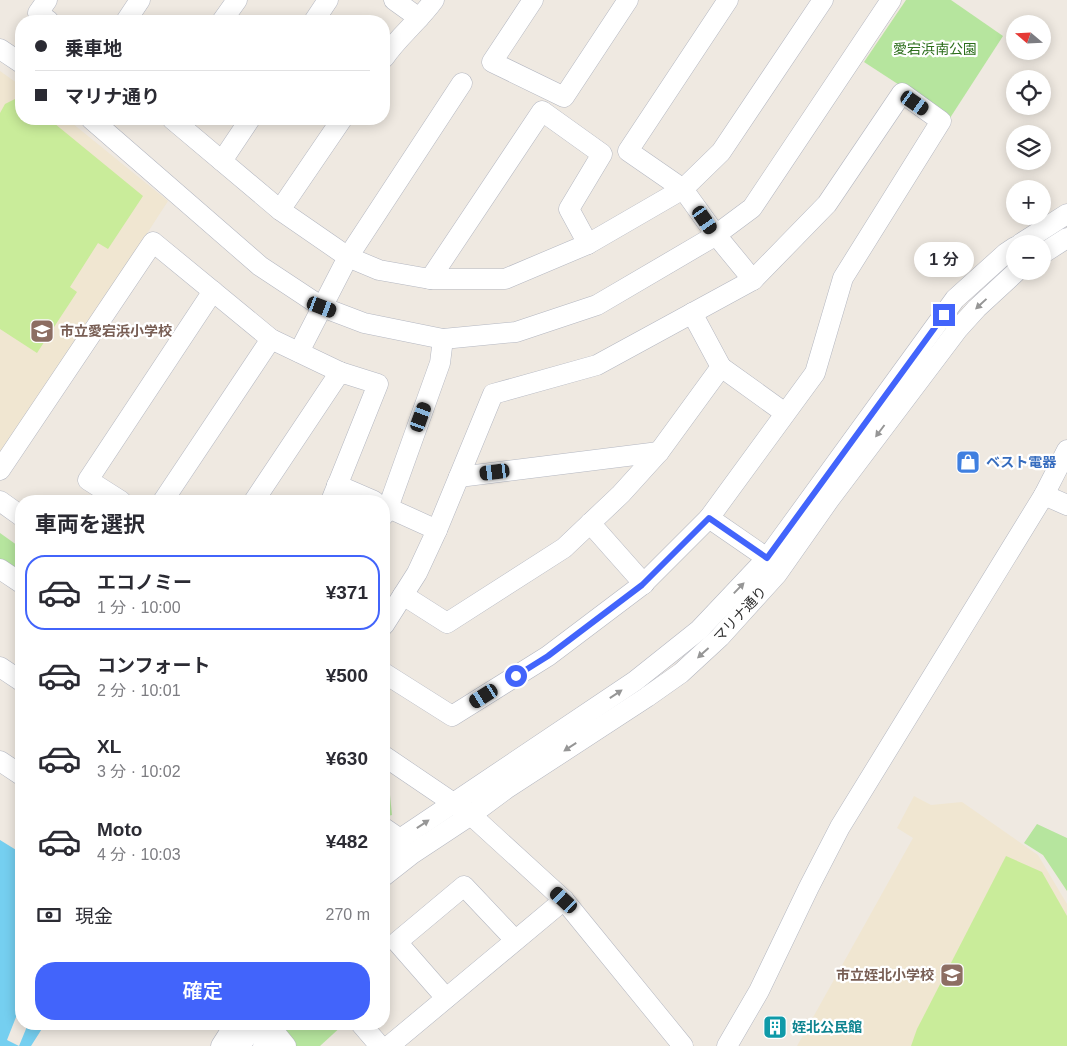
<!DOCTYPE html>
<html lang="ja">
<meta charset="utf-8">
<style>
:root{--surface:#fff;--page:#f7f7f7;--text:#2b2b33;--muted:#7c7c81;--line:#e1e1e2;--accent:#4264fb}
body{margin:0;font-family:Arial,"Noto Sans JP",sans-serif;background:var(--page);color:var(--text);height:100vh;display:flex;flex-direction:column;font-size:19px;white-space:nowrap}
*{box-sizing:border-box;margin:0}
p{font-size:16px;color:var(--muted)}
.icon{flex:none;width:28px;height:28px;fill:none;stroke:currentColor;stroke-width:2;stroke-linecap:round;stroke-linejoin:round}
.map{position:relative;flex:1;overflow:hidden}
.side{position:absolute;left:15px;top:495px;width:375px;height:535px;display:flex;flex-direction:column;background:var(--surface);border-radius:20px;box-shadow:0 2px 12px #0003}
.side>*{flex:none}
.hud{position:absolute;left:15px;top:15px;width:375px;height:110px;border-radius:20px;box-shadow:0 2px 12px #0003;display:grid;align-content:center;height:110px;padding:0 20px;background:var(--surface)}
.needle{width:32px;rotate:289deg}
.tools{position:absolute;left:1006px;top:15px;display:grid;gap:10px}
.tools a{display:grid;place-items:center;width:45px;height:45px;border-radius:50%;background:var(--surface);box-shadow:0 2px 12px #0003;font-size:25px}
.end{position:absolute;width:22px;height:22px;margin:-11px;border:6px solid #4264fb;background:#fff;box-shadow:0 0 0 2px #fff}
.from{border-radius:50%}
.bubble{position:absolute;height:35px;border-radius:18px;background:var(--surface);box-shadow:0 2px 12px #0003;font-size:16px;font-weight:600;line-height:35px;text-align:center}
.car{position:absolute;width:15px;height:30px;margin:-15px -8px;border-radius:6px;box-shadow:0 0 4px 1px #0007;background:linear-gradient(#222 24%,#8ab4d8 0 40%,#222 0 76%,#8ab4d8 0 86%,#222 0)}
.hud b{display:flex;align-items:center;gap:18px;height:48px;font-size:19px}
.hud b+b{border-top:1px solid var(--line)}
.hud i{width:12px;height:12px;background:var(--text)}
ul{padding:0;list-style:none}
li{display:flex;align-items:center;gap:15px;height:75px;margin:0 10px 8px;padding:0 10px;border:2px solid transparent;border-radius:20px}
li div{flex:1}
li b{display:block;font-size:19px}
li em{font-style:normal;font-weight:600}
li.on{border-color:var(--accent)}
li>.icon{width:45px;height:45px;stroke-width:1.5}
h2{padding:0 20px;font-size:22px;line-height:60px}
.pay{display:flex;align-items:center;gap:12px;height:55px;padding:0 20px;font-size:19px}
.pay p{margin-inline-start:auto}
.action{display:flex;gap:10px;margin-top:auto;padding:10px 20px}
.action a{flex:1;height:58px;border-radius:20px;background:var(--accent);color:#fff;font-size:20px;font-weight:600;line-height:58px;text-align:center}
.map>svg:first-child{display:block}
.education{fill:#f0e6d1}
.green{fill:#b6e59e}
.pitch{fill:#c9ec9a}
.water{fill:#75cff0}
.pier{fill:#efe9e1}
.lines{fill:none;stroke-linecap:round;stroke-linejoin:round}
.minor-casing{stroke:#b4b7c1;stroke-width:21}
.minor{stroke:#fff;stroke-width:20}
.oneway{fill:#969696}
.route{stroke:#4264fb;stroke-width:6}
.labels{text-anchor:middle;stroke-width:4.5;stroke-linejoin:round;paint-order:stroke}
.park-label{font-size:14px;fill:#2c6e1b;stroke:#fff}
.education-label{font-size:14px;font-weight:bold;fill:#785e54;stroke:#fff;text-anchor:start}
.shop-label{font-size:14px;font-weight:bold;fill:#366cbe;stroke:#fff;text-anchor:start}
.street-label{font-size:14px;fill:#2e2e2e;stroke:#fff}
.culture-label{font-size:14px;font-weight:bold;fill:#0d838f;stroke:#fff;text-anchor:start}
</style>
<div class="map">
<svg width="1067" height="1046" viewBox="0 0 1067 1046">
<rect width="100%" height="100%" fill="#efe9e1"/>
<g class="education">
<path d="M0,71l21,15v33h46l101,82 -168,260z"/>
<path d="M914,796l17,9 31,-3 76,53 29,49v142h-270l116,-208 -16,-10z"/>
</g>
<g class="green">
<path d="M906,0h45l52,36 -53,82 -86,-56z"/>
<path d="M0,533l21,15v30l-21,-14z"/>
<path d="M384,791l6,4 2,20 -8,2z"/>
<path d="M1037,824l30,14v53l-24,-36 -19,-12z"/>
<path d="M282,1024h62l-24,22h-25z"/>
</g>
<g class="pitch">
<path d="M21,96v23h28l94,77 -35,53 -10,-6 -28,44 7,5 -40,61 -37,-24v-216l5,-9z"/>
<path d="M1006,856l36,16 25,44v130h-156l6,-17z"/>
</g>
<path class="water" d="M0,840l21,13v171h24l-14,22h-31z"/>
<path class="pier" d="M18,1012l3,2v10h7l-9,22 -12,-6z"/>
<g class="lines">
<g class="minor-casing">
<g id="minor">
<path d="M47,0l-9,13 11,8"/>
<path d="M394,0l25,18"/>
<path d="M533,0l-41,62 72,35 64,-97"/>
<path d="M728,0l-100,151 55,38 33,46 37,45"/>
<path d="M126,21l14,-21"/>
<path d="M222,21l15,-21"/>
<path d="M314,21l14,-21"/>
<path d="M0,49l21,14"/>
<path d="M384,58c14,-21 35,-37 50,-58"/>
<path d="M91,119l169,147 62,41 42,16 79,16 73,-7 81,-27 116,-68 39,-29 139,-208"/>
<path d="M172,119l108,91 68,47 31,13 51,9h75l83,-35 95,-55 38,-37 102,-152"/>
<path d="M222,161l28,-42"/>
<path d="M280,210l62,-91"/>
<path d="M1020,244l47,-30"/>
<path d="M1042,254l25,-16"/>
<path d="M430,279l112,-168 60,43 -33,55 19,35"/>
<path d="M299,352l49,-95 114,-174"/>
<path d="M721,367l64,46"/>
<path d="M0,470l153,-228 118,97 69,33"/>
<path d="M459,477l200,-25"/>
<path d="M337,485l37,16"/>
<path d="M1044,495l23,10"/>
<path d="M0,501l21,15"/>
<path d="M121,501l-33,-21 125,-189"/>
<path d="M163,501l108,-162"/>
<path d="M254,501l86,-129 38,12 -47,117"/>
<path d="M384,506l53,24"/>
<path d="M384,515l4,-7 52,-145 3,-24"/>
<path d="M709,518l58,40 6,10"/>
<path d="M590,523l54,61"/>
<path d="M0,569l21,14"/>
<path d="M403,595l44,28 117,-75 57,-54 38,-42 62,-85 -29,-54"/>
<path d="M384,625l33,-52 20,-43 56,-136 104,-29 156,-85 74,-76 75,-111 39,28 -98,157 -28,95 -106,145 -67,67 -94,71 -96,60 -68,-43"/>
<path d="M0,667l21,14"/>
<path d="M384,756l87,59 93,85 119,146"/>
<path d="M0,761l21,14"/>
<path d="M384,828l16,11"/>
<path d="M384,852l16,-13 235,-158 64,-51 68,-72 188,-259 51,-46 9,-6"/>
<path d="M384,876l28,-22 59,-39 35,-26 141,-92 34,-24 39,-36 57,-63 52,-74 129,-171 19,-21 40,-37"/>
<path d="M446,998l-49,-56 67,-56 51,54"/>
<path d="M361,1024l19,22"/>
<path d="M273,1030l13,16"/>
<path d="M221,1046l14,-22"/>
<path d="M240,1046l15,-22"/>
<path d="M263,1046l14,-22"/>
<path d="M389,1046l175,-146"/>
<path d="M727,1046l32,-55 50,-104 31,-60 204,-332 23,-45"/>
</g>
</g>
<use href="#minor" class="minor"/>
</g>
<defs><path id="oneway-solid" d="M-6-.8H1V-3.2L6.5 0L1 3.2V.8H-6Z" transform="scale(1.25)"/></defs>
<g class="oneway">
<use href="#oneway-solid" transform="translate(981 304) rotate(137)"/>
<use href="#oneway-solid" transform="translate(880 431) rotate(127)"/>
<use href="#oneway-solid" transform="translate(739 588) rotate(-46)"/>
<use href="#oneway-solid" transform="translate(703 653) rotate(138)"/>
<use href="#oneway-solid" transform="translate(616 694) rotate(-34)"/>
<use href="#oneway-solid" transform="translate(570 747) rotate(147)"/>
<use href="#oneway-solid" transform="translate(423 824) rotate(-34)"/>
</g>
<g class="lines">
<path class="route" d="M516,676l32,-20 94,-71 67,-67 58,40 177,-243"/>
</g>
<defs>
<g id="school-square" transform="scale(1.25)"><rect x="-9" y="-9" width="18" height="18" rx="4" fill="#8d6e63" stroke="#fff"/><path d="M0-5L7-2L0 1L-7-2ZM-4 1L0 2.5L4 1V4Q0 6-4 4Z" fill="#fff"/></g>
<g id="shop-square" transform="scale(1.25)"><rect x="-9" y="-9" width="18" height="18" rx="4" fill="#3f7fe0" stroke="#fff"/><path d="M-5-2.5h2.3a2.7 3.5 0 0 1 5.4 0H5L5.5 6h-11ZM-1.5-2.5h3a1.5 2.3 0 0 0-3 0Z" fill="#fff"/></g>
<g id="building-square" transform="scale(1.25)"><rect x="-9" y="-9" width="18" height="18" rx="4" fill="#0f9aa8" stroke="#fff"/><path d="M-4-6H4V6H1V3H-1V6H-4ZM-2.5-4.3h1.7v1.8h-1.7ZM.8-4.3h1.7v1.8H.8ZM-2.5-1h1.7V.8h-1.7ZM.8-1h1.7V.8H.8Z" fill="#fff"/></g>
</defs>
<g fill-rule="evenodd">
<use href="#school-square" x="42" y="331"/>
<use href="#shop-square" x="968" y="462"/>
<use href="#school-square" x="952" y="975"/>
<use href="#building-square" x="775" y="1027"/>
</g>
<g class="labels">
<g class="park-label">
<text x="935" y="54">愛宕浜南公園</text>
</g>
<g class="education-label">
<text x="60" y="336">市立愛宕浜小学校</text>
<text x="934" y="980" text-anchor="end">市立姪北小学校</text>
</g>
<g class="shop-label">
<text x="986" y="467">ベスト電器</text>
</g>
<g class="street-label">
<text transform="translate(740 614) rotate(-47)" y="5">マリナ通り</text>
</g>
<g class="culture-label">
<text x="792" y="1032">姪北公民館</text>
</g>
</g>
</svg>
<div class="tools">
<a><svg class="needle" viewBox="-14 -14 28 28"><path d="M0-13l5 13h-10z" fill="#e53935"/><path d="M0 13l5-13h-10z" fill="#7c7c81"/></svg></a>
<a><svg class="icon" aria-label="locate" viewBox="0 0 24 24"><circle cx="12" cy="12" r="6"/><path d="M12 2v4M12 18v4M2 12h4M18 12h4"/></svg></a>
<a><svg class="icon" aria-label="layers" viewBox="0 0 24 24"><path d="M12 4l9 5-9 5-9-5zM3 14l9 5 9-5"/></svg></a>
<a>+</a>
<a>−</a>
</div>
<i class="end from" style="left:516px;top:676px"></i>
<i class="end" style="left:944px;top:315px"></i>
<div class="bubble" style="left:914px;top:242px;width:60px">1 分</div>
<i class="car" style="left:915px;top:103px;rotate:125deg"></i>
<i class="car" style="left:705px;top:220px;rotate:145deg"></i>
<i class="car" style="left:322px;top:307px;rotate:111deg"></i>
<i class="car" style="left:421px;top:417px;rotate:20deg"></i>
<i class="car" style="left:495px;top:472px;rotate:263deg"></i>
<i class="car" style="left:484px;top:696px;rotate:238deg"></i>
<i class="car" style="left:564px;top:900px;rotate:313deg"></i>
<div class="hud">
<b><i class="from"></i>乗車地</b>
<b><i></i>マリナ通り</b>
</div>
<section class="side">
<h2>車両を選択</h2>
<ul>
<li class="on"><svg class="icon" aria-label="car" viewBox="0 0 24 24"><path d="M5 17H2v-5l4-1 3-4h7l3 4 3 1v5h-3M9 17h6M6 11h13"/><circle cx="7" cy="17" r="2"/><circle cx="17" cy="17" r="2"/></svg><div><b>エコノミー</b><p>1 分 · 10:00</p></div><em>¥371</em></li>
<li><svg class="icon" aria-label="car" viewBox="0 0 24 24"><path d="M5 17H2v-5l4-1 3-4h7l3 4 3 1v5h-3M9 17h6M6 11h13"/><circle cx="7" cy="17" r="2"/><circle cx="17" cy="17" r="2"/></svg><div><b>コンフォート</b><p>2 分 · 10:01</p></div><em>¥500</em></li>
<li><svg class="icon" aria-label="car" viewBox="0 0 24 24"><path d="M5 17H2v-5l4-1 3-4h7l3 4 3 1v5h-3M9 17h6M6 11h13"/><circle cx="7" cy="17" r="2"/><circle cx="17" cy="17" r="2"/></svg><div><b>XL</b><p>3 分 · 10:02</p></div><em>¥630</em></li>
<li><svg class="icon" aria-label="car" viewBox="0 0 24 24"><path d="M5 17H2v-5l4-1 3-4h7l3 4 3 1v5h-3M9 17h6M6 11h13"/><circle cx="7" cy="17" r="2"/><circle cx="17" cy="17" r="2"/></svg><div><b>Moto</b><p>4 分 · 10:03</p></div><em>¥482</em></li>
</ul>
<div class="pay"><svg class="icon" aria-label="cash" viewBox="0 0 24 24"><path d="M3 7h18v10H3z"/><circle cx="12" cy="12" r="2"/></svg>現金<p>270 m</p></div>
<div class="action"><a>確定</a></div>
</section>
</div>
